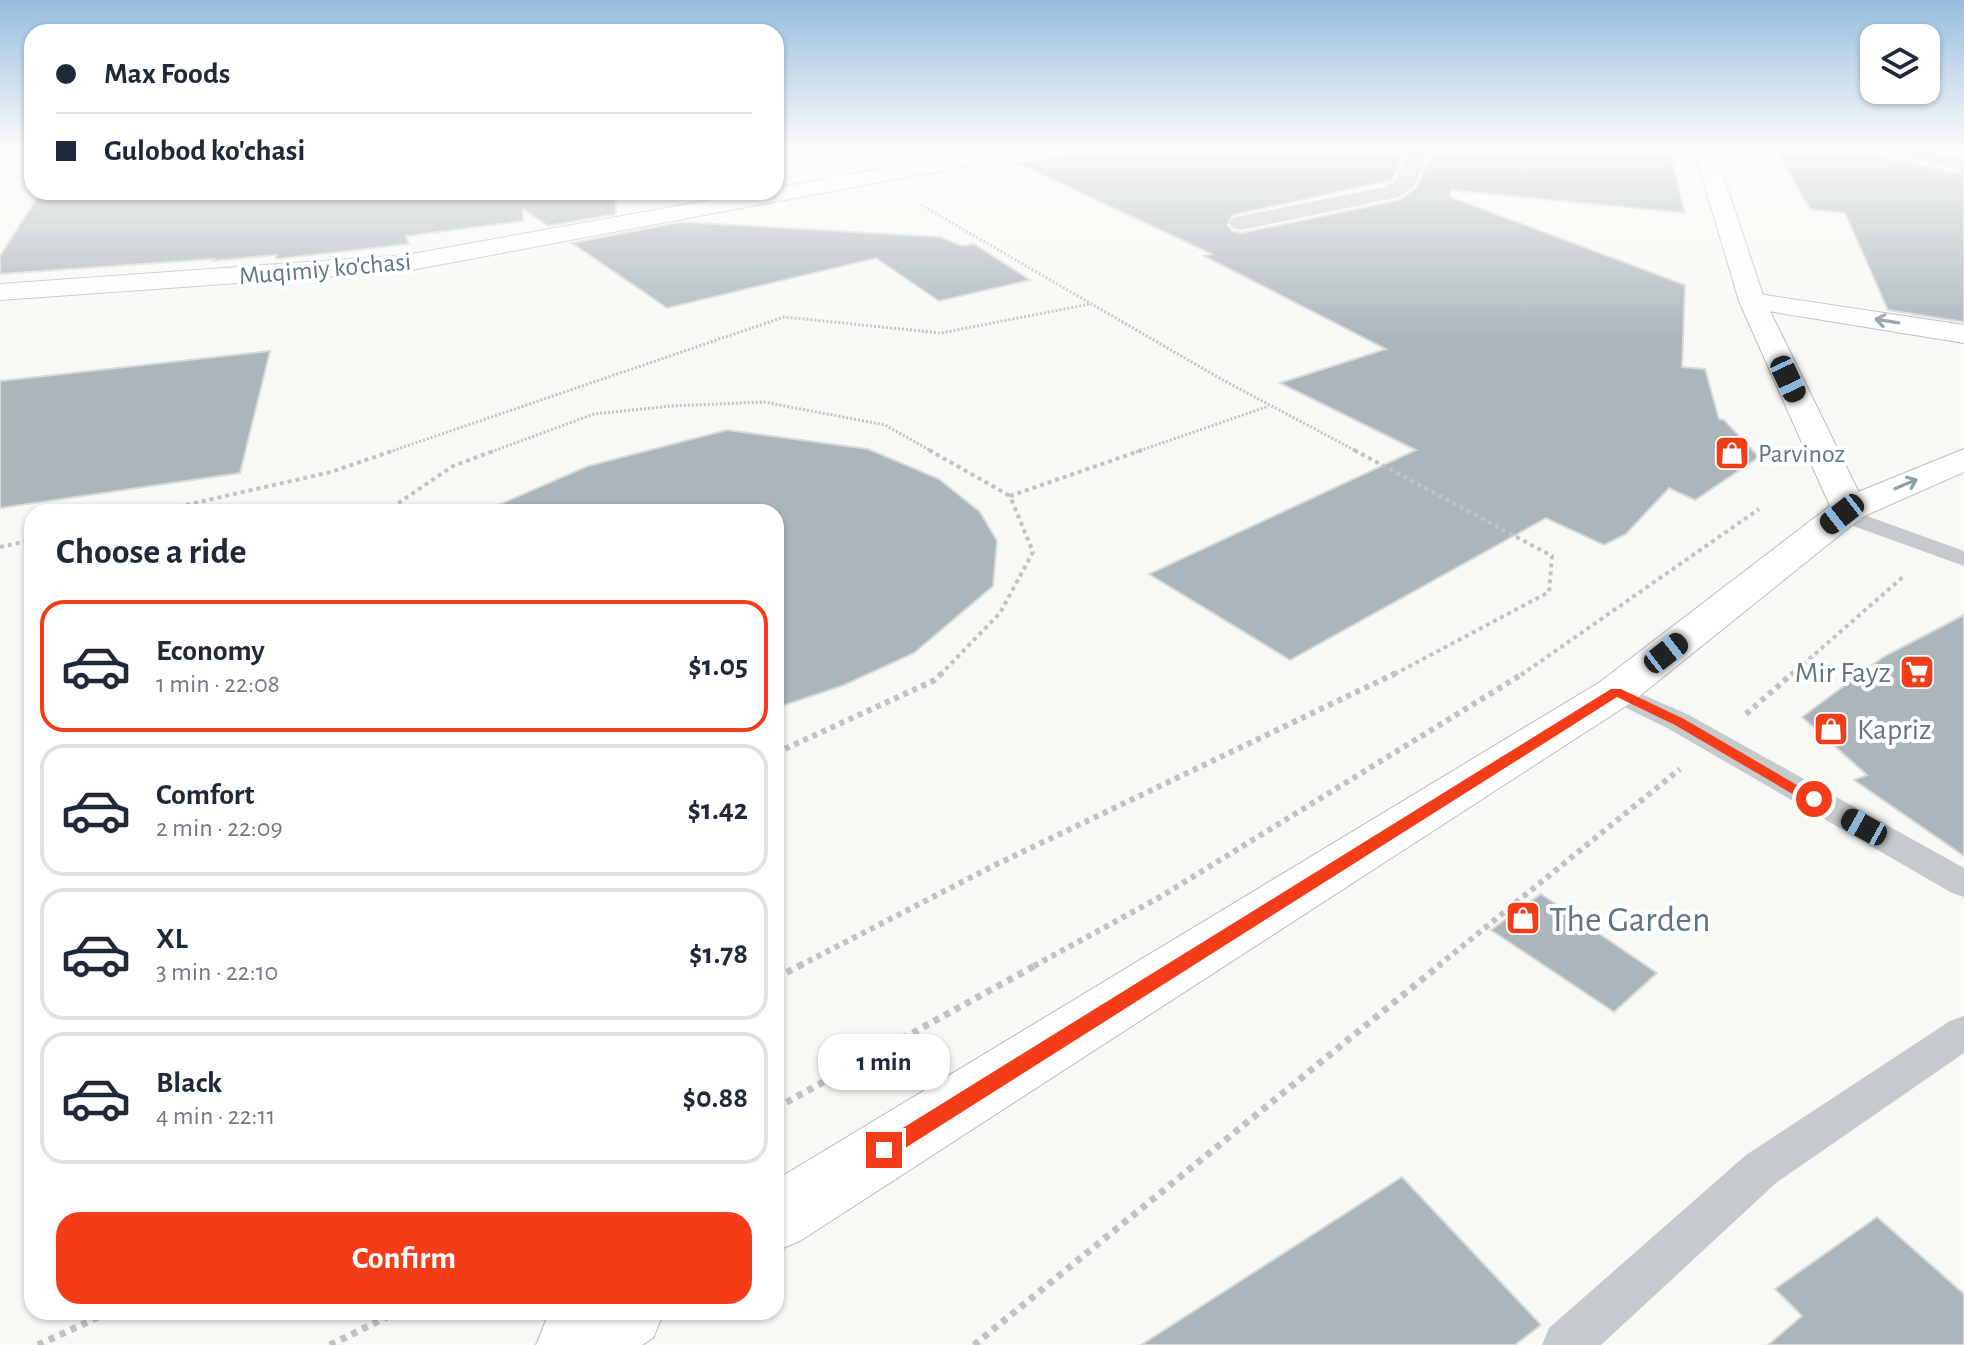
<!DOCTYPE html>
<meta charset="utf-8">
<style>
:root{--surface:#fff;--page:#f2f2f3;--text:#1f2937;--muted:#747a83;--line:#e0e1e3;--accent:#f43d18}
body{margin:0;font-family:"Alegreya Sans",sans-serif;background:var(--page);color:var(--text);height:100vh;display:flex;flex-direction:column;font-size:30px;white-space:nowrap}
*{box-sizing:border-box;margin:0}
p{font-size:26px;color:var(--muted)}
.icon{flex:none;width:44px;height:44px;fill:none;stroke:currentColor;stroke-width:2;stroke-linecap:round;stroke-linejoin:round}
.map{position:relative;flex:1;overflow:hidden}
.side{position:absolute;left:24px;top:504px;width:760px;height:816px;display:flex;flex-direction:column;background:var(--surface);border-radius:24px;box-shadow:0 2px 6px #0004}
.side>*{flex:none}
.top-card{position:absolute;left:24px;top:24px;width:760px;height:176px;border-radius:24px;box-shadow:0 2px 6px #0004;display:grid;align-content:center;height:176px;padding:0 32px;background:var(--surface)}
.tools{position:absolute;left:1860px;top:24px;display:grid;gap:16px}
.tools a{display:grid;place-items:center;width:80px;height:80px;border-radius:16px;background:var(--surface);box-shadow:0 2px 6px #0004;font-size:40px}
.end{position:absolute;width:36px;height:36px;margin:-18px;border:10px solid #f43d18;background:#fff;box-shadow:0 0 0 4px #fff}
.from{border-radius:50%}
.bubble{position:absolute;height:56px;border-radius:24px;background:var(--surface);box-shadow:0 2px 6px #0004;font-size:26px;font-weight:700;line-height:56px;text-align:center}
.car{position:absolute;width:24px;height:48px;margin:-24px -12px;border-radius:10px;box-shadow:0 0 6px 2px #0007;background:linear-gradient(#222 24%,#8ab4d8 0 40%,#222 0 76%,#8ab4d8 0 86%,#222 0)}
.top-card b{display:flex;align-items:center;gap:28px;height:76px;font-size:30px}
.top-card b+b{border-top:2px solid var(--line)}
.top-card i{width:20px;height:20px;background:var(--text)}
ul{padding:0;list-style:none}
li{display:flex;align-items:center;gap:24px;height:132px;margin:0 16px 12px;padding:0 16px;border:4px solid var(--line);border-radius:24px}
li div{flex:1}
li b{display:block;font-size:30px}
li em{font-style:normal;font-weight:700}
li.selected{border-color:var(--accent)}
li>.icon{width:72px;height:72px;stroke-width:1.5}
h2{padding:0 32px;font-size:36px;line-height:96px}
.action{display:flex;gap:16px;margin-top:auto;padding:16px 32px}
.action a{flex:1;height:92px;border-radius:24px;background:var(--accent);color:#fff;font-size:32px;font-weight:700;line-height:92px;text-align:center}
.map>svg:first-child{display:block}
.building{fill:#abb6bb;stroke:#dad9d7;stroke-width:2}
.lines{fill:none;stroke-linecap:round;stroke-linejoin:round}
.secondary-casing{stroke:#b7bec2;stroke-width:2}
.primary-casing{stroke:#b8bdc0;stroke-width:2}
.path-far3{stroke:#c0c3c5;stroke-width:3;stroke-dasharray:2 2;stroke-linecap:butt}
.path-far2{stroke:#c0c3c5;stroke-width:4;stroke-dasharray:4 4;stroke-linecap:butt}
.path-far1{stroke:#c0c3c5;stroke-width:6;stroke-dasharray:5 5;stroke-linecap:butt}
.path{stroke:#c0c3c5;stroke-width:7;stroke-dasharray:6 6;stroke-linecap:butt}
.lane{fill:#c5cacd;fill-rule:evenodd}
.street{fill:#c5cacd;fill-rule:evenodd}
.secondary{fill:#fff;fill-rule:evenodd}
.primary{fill:#fff;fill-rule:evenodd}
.oneway{stroke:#909fa8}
.route{fill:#f43d18}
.labels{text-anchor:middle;stroke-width:8;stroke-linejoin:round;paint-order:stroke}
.far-street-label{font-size:26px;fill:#607683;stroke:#fff}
.far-poi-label{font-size:26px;fill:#607683;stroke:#fff;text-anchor:start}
.poi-label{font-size:30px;fill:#607683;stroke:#fff;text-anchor:end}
.near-poi-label{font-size:36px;fill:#607683;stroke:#fff;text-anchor:start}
</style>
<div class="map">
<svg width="1964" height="1345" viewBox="0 0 1964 1345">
<rect width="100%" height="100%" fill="#f8f8f5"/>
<g class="building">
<path d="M1106,149h301l-15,31 -160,35 -5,10 5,6 10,2 158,-33 17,-13 16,-38h236l16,64 -234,-23 -1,7 235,88 -3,82 23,2 14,50 5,1 35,37 -64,43 -26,-12 -43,46 -22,11 -58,-27 -256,142 -141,-86 267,-124 -136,-67 106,-34 -182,-93 8,-2 -195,-91z"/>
<path d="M1775,149h68l121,25v148l-76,-12 -43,-97 -35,-4z"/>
<path d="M41,192h574l1,22 -68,12 -25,-17v12l-117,15 3,8 -133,15v-4l-64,6 2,-2 -214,15v-18z"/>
<path d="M681,222l259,15 22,9 12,-2 56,36 -91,21 -63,-43 -209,50 -95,-65z"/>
<path d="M270,351l-30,122 -240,35v-127z"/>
<path d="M727,430l141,19 71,30 41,33 17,29 -4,45 -79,67 -70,32 -68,23v-196h-294l106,-46z"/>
<path d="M1964,615v241l-110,-76 13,-5 -65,-58 81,-60z"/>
<path d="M1541,894l116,79 -43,39 -123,-82z"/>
<path d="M1402,1177l139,148 -26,20h-374z"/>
<path d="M1877,1217l87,77v51h-196l34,-29 -27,-27z"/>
</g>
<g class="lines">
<g class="secondary-casing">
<g id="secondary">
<path d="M784,149h24l40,26 142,-26h44l-10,6 -618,116 -406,29v-16l406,-29 349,-63h21v-4l49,-9z"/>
<path d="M1752,293l212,32v18l-221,-36 -4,-6 4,-6z"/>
<path d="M1964,449v23l-102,45 -13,3 -13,-3 -5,-8 5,-8z"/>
</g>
</g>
<g class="primary-casing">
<g id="primary">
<path d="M1694,149h20l51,152 102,208 -5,8 -230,185 -832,539 -24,10v-71l824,-498 230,-176 -91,-205z"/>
<path d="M558,1312h106l-11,26 -11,7h-106l11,-27z"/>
</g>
</g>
<g class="path-far3">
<path d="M921,205l300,174 137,73"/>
<path d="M389,452l395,-135 157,16 149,-29"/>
<path d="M491,452l103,-38 77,-8 93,-4 121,23 48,27"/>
<path d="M1136,452l133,-46"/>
</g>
<g class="path-far2">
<path d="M929,450l81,46"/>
<path d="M1354,450l198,106 -3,36 -156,83"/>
<path d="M155,512l176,-40 64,-22"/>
<path d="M385,512l68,-46 43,-16"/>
<path d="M0,547l32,-7"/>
<path d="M940,675l60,-62 33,-61 -23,-56 132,-46"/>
<path d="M1521,675l238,-166"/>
<path d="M1791,675l113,-99"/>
</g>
<g class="path-far1">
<path d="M1746,714l47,-41"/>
<path d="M776,753l159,-73 7,-7"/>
<path d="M799,966l192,-99 405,-194"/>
<path d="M1034,966l126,-69 364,-224"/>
<path d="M1438,966l242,-197"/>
</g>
<g class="path">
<path d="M776,978l27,-14"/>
<path d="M776,1108l262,-144"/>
<path d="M38,1345l71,-33"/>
<path d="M330,1345l67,-33"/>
<path d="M974,1345l467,-381"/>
</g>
<g class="lane">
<path d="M1842,507l122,44v15l-130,-47 -4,-5 4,-5z"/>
<path d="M1616,683l73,32 275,153v29l-12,-4 -283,-164 -63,-31 -4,-6 4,-6z"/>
<path d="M1964,1016v37l-188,130 -175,162h-59l7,-17 197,-173 204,-134z"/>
</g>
<g class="street">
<path d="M1410,149h20l-16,37 -15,11 -158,33 -8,-2 -4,-5 4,-5 8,-2 143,-29 10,-5z"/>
<path d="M1883,149h38l43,10v12l-78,-18z"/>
</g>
<use href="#secondary" class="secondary"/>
<use href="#primary" class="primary"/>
</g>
<defs><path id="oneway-shaft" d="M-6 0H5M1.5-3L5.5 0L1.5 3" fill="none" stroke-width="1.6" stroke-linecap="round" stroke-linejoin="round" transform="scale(2)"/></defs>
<g class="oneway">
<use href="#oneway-shaft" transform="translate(1887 321) rotate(-171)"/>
<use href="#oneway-shaft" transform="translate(1906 484) rotate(-23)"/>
</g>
<linearGradient id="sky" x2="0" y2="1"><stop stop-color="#96bdde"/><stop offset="0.44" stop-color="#fcfcfa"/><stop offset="1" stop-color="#fcfcfa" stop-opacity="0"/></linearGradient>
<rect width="1964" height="338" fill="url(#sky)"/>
<path class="route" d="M1611,689h10l63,30 137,80 -7,5 -6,-1 -133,-78 -58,-28 -726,460 -7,2 -7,-2 -2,-7 2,-6z"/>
<defs>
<g id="shop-square" transform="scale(1.8)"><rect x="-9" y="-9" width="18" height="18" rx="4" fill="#f43d18" stroke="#fff"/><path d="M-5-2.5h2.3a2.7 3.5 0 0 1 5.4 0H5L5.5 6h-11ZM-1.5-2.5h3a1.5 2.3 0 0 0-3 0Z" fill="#fff"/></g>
<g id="supermarket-square" transform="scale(1.8)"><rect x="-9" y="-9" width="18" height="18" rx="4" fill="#f43d18" stroke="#fff"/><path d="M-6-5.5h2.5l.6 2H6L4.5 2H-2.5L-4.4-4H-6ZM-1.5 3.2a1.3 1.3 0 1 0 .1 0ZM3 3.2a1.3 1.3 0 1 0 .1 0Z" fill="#fff"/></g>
</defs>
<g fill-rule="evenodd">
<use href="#shop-square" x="1732" y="453"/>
<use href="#supermarket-square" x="1917" y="672"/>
<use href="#shop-square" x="1831" y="729"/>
<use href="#shop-square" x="1523" y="918"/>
</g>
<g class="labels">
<g class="far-street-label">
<text transform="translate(325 268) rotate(-5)" y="9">Muqimiy ko'chasi</text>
</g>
<g class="far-poi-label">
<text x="1758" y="462">Parvinoz</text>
</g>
<g class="poi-label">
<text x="1891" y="682">Mir Fayz</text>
<text x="1857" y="739" text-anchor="start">Kapriz</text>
</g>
<g class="near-poi-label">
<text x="1549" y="931">The Garden</text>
</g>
</g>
</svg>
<div class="tools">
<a><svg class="icon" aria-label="layers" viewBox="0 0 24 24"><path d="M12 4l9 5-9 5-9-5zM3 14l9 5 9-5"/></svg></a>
</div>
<i class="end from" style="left:1814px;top:799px"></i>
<i class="end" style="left:884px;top:1150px"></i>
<div class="bubble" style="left:818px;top:1034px;width:132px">1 min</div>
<i class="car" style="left:1788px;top:379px;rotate:155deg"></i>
<i class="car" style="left:1842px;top:514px;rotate:232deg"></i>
<i class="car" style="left:1666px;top:653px;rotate:52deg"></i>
<i class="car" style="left:1864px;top:827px;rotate:299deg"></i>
<div class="top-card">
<b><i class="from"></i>Max Foods</b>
<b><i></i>Gulobod ko'chasi</b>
</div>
<section class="side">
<h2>Choose a ride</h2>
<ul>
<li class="selected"><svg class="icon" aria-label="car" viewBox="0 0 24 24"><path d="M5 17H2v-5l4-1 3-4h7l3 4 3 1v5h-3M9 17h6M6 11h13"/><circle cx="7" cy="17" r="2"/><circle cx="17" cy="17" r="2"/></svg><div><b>Economy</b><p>1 min · 22:08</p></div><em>$1.05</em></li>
<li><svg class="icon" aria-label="car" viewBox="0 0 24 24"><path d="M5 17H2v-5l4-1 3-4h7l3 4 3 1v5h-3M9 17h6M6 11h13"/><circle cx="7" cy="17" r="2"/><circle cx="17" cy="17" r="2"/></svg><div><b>Comfort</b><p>2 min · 22:09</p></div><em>$1.42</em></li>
<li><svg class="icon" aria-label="car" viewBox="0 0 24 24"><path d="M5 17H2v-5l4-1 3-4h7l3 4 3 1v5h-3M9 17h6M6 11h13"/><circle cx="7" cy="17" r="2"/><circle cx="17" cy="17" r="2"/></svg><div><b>XL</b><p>3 min · 22:10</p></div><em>$1.78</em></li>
<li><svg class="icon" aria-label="car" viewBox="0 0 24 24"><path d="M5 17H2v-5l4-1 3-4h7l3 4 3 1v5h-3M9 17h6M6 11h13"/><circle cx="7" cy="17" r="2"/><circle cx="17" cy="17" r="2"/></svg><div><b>Black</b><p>4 min · 22:11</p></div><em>$0.88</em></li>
</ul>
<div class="action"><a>Confirm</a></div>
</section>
</div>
